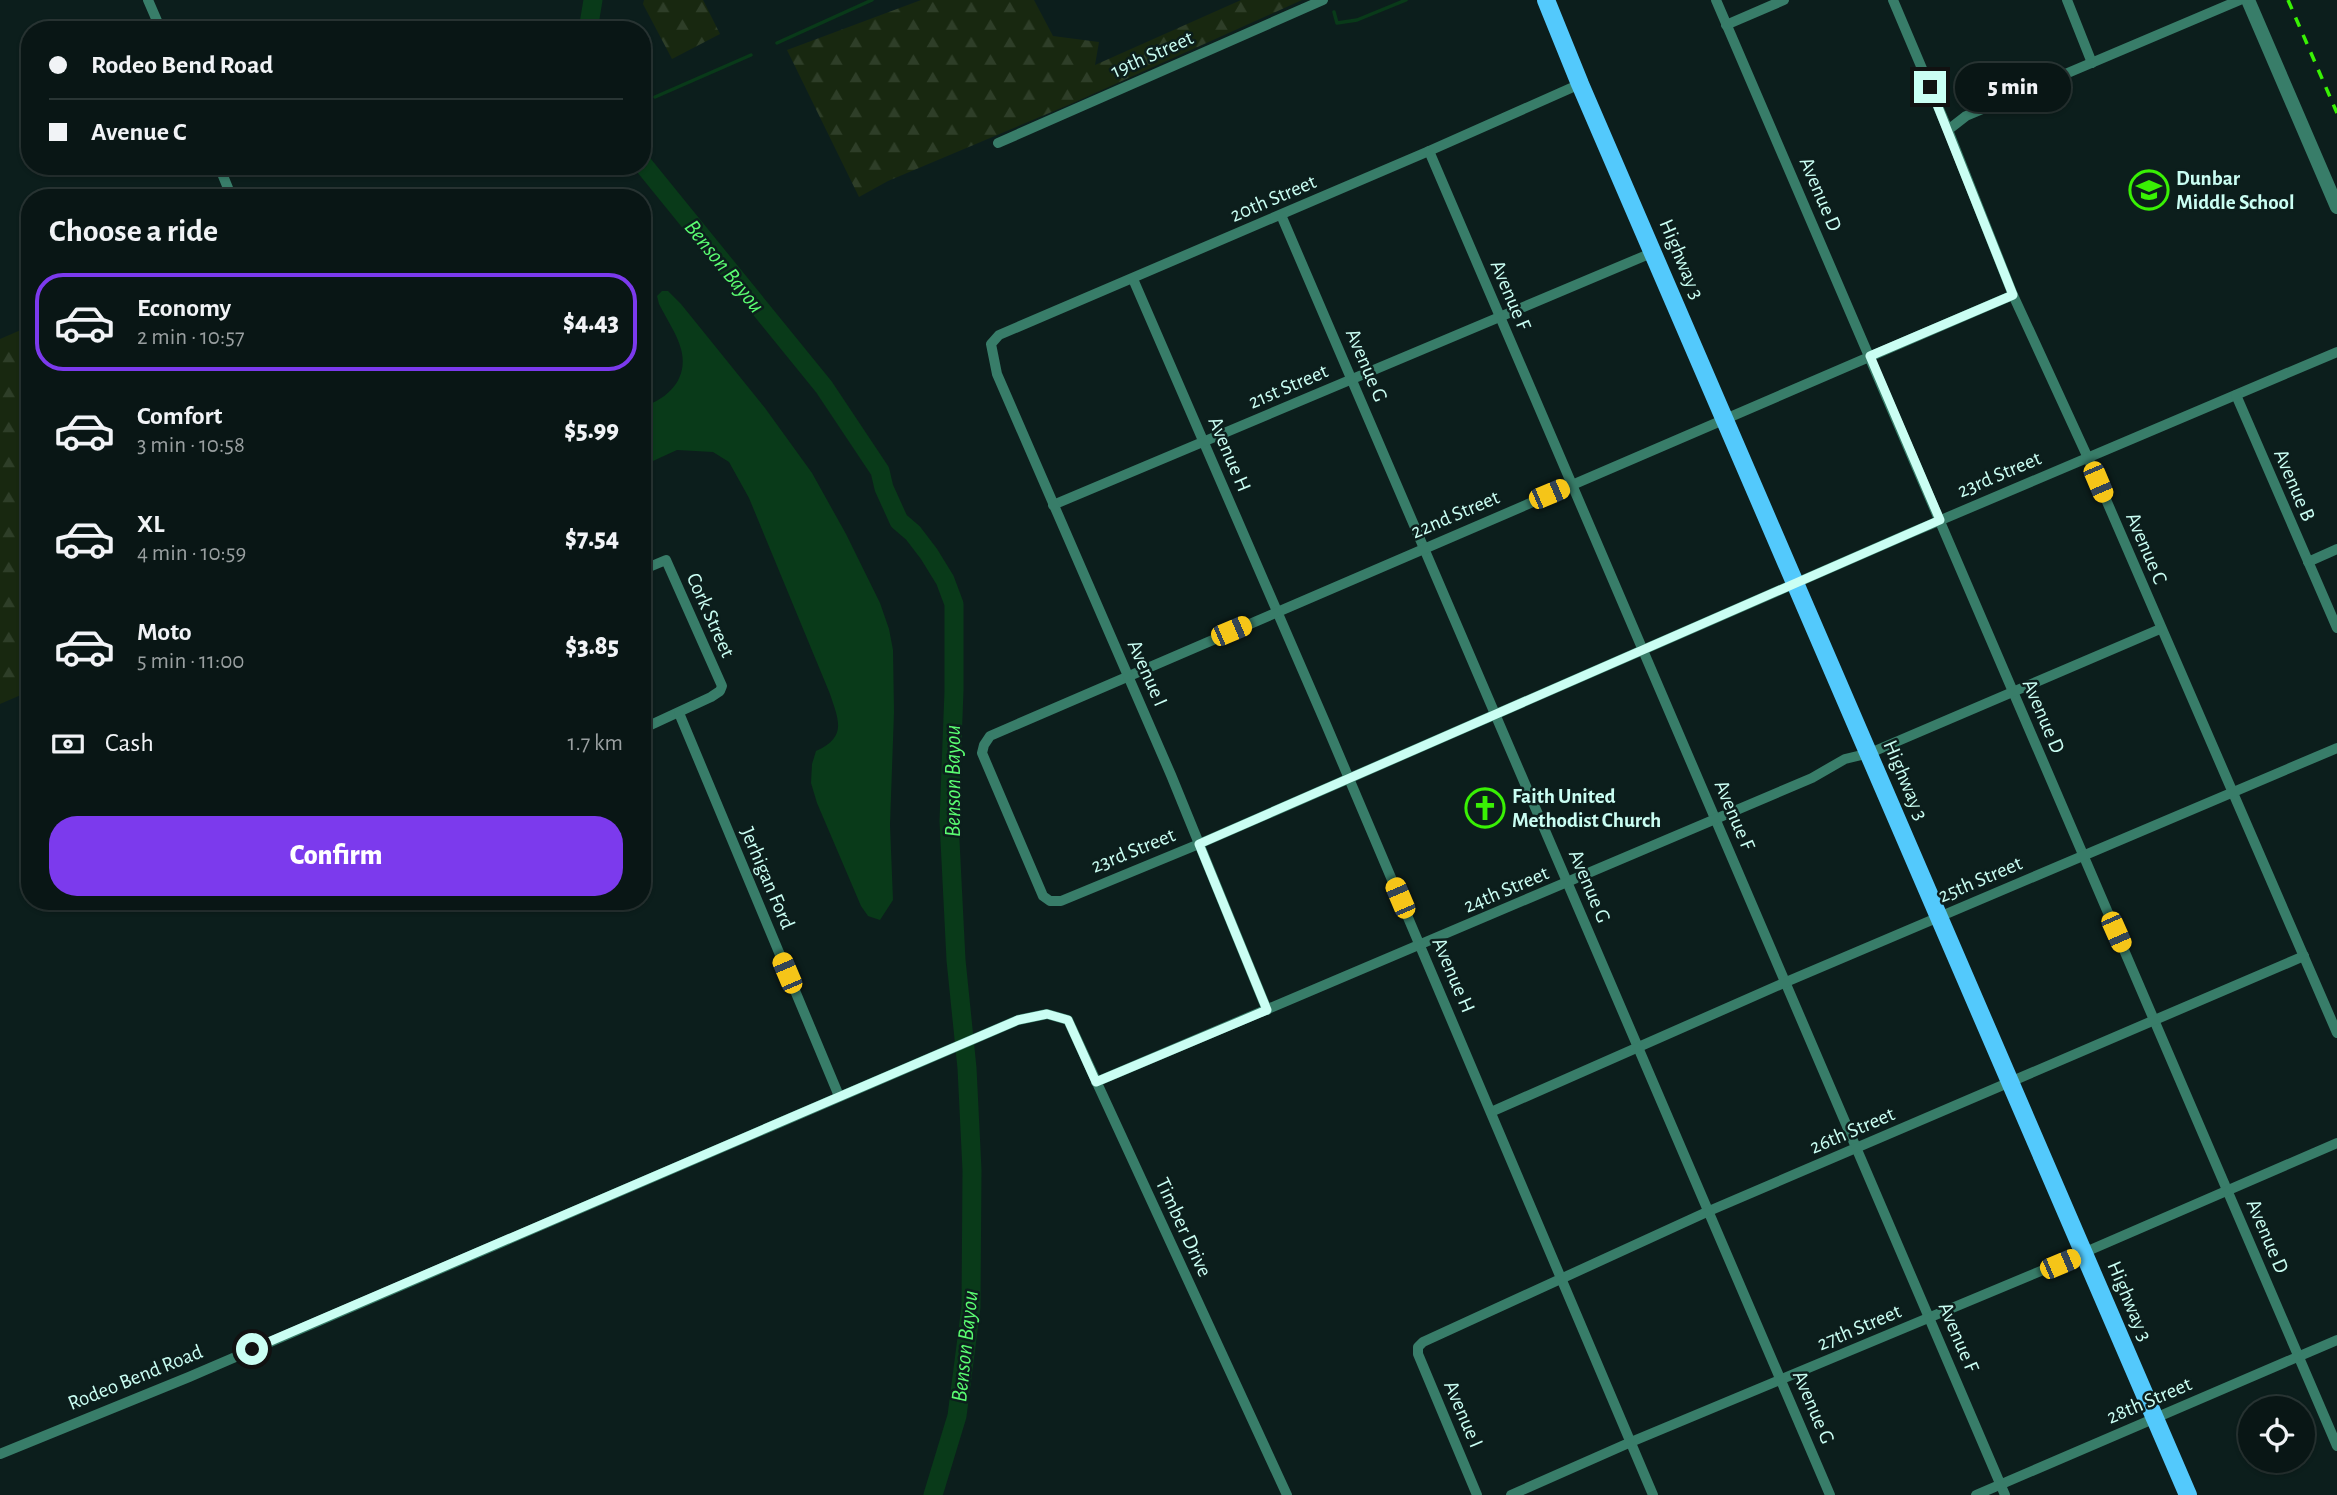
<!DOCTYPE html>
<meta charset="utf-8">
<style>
:root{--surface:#091615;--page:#172322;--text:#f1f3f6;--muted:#999fa0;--line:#293534;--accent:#7c3aed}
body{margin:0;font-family:"Alegreya Sans",sans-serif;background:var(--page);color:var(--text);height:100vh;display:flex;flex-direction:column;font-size:26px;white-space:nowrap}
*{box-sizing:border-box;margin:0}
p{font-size:23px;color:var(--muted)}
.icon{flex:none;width:38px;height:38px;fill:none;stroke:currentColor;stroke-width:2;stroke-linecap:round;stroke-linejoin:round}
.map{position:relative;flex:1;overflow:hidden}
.side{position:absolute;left:21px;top:189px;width:630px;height:721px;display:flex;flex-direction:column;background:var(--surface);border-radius:28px;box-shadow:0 2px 5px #0004,0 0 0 2px var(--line)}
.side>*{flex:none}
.banner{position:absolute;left:21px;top:21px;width:630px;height:154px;border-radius:28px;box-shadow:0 2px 5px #0004,0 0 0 2px var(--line);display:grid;align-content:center;height:154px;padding:0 28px;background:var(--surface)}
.buttons{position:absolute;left:2238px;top:1396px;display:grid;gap:14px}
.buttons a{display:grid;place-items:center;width:77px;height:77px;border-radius:50%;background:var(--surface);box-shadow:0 2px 5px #0004,0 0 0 2px var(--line);font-size:35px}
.end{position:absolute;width:32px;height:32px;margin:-16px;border:9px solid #cafef3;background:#111;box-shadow:0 0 0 4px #111}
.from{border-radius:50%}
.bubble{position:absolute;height:49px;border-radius:24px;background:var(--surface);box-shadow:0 2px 5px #0004,0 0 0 2px var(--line);font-size:23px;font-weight:800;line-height:49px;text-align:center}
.car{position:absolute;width:21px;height:42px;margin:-21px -10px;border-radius:9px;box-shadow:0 0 5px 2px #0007;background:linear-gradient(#f5c518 24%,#345 0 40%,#f5c518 0 76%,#345 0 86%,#f5c518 0)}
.banner b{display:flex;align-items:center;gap:24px;height:66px;font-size:26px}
.banner b+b{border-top:2px solid var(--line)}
.banner i{width:18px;height:18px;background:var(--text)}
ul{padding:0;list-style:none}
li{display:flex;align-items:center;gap:21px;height:98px;margin:0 14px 10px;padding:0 14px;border:4px solid transparent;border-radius:28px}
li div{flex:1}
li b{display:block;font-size:26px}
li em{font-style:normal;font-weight:800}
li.current{border-color:var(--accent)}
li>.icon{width:63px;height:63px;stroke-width:1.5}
h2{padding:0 28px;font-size:32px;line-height:84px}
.pay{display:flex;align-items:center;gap:18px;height:77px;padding:0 28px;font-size:26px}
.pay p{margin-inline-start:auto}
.button{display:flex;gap:14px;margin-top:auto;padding:14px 28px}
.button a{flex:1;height:80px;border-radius:28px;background:var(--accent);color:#fff;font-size:28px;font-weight:800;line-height:80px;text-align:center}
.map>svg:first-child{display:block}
.forest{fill:url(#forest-firs)}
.water{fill:#093a19}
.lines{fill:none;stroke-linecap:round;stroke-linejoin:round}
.stream{stroke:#093a19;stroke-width:3.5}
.river{stroke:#093a19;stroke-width:19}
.minor{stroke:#387d69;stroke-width:10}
.tertiary{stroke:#387d69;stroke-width:14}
.primary{stroke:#53c9fc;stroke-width:18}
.rail{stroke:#39f104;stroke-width:3.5;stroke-dasharray:10 9;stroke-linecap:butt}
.route{stroke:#cafef3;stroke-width:9}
.labels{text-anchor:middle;stroke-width:5;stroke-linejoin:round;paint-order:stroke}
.street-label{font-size:21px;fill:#cafef3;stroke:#0c1e1c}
.poi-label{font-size:21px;font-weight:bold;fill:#cafef3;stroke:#0c1e1c;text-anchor:start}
.water-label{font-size:23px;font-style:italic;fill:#5afc71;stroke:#0c1e1c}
</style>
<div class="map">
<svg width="2337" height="1495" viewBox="0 0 2337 1495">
<defs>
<pattern id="forest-firs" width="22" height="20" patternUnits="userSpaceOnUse" patternTransform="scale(1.75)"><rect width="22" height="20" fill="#182810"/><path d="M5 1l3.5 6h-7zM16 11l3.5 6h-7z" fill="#2e3e28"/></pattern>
</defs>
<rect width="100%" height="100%" fill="#0c1e1c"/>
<g class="forest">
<path d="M644,0h59l17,34 -48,25 -29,-55z"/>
<path d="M921,0h113l19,36 46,6 -4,23 146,-65h61l-229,103 -185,78 -29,16 -72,-147z"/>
<path d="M30,326v365l-30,13v-365z"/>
</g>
<path class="water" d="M662,291h6l13,13 84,104 47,65 34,61 34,69 9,26 4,21 1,62 -4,113 3,75 -13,20 -12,-4 -7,-10 -44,-103 -6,-20 1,-19 4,-13c31,-14 23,-30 14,-57l-81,-196 -20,-36 -16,-10 -36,-2 -35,16v-59c26,-8 47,-28 39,-58 -4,-15 -15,-31 -22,-45l-2,-8z"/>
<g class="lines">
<g class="stream">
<path d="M1334,12l3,11 20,-3 49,-20"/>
<path d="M777,43l95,-43"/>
<path d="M655,97l96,-42"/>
</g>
<g class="river">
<path d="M588,30l5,-30"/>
<path d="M642,163l182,224 56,84 4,17 15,33 14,12 16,21 16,26 9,24v87l-5,130 7,139 11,108 5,102 -1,137 -14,109 -24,79"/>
</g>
<g class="minor">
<path d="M148,0l13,30"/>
<path d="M1716,0l621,1446"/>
<path d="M1893,0l55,130 65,165 75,163 249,575"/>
<path d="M2067,0l25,63"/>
<path d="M1726,25l58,-25"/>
<path d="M1948,130l18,-14 274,-116"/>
<path d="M998,143l325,-143"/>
<path d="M1429,151l576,1344"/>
<path d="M219,166l13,32"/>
<path d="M1281,215l549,1280"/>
<path d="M1133,279l192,443 328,773"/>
<path d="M2013,295l-1023,441 -6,9 -2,8 61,143 7,5h11l138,-57 709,-310 429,-182"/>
<path d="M2236,395l101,233"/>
<path d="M1053,505l601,-253"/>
<path d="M2308,562l29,-13"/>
<path d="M642,570l24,-10 56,126 -2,5 -9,6 -69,32"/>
<path d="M679,713l160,383"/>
<path d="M1267,1010l-96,-235 -174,-401 -6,-30 8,-9 430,-184 151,-67"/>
<path d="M1096,1082l716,-304 33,-19 25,-6 290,-124"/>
<path d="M1491,1112l295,-130 551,-234"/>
<path d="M0,1454l189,-77 829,-357 29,-6 21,6 219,475"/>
<path d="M1477,1495l-59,-141v-7l5,-5 286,-131 595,-255"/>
<path d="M1511,1495l120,-53 429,-179 277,-120"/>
<path d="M1976,1495l361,-155"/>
</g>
<path class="tertiary" d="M2248,0l89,207"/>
<path class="primary" d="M1546,0l34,84 608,1411"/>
<path class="rail" d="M2288,0l49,113"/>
</g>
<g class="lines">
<path class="route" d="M252,1349l766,-329 29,-6 21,6 28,62 171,-72 -68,-166 741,-324 -70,-164 143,-61 -83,-208"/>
</g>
<defs>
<g id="school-ring" transform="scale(2.0125)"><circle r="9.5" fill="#0c1e1c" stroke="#39f104" stroke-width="1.5"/><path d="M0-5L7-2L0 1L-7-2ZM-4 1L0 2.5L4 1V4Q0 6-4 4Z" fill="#39f104"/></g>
<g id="church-ring" transform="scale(2.0125)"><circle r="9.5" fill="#0c1e1c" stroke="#39f104" stroke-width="1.5"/><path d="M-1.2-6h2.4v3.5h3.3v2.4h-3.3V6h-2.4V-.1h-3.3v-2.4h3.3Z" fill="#39f104"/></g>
</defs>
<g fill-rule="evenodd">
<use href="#school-ring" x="2149" y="190"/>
<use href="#church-ring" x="1485" y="808"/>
</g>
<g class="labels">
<g class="street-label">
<text transform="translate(1152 54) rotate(-24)" y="7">19th Street</text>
<text transform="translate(1821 194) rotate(67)" y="7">Avenue D</text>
<text transform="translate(1273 198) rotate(-23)" y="7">20th Street</text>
<text transform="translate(1682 259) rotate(67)" y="7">Highway 3</text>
<text transform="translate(1511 295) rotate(67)" y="7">Avenue F</text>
<text transform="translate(1367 365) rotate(67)" y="7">Avenue G</text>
<text transform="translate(1288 386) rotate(-23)" y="7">21st Street</text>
<text transform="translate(1230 454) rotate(67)" y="7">Avenue H</text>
<text transform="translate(1999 474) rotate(-23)" y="7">23rd Street</text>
<text transform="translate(2295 485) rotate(67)" y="7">Avenue B</text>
<text transform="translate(1455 514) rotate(-23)" y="7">22nd Street</text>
<text transform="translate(2147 548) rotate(67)" y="7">Avenue C</text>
<text transform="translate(711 615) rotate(66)" y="7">Cork Street</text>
<text transform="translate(1148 673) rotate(66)" y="7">Avenue I</text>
<text transform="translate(2044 716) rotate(67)" y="7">Avenue D</text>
<text transform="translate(1906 780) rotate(67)" y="7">Highway 3</text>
<text transform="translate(1735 815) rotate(67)" y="7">Avenue F</text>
<text transform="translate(1133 850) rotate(-22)" y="7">23rd Street</text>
<text transform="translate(768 878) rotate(67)" y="7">Jerhigan Ford</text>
<text transform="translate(1980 879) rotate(-23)" y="7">25th Street</text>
<text transform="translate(1590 886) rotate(67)" y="7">Avenue G</text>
<text transform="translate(1506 889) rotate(-23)" y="7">24th Street</text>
<text transform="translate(1454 975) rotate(67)" y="7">Avenue H</text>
<text transform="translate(1852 1130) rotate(-23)" y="7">26th Street</text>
<text transform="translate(1184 1227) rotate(65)" y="7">Timber Drive</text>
<text transform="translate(2268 1236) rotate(67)" y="7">Avenue D</text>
<text transform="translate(2130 1301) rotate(67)" y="7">Highway 3</text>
<text transform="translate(1859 1327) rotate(-23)" y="7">27th Street</text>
<text transform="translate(1959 1337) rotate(67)" y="7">Avenue F</text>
<text transform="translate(135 1377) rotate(-22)" y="7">Rodeo Bend Road</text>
<text transform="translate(2149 1400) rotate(-23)" y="7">28th Street</text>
<text transform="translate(1814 1407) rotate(67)" y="7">Avenue G</text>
<text transform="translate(1464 1414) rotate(67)" y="7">Avenue I</text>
</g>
<g class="poi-label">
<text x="2176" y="185">Dunbar<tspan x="2176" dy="24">Middle School</tspan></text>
<text x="1512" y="803">Faith United<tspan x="1512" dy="24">Methodist Church</tspan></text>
</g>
<g class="water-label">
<text transform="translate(725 266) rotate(51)" y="8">Benson Bayou</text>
<text transform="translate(952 781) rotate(-90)" y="8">Benson Bayou</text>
<text transform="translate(964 1346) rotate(-84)" y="8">Benson Bayou</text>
</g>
</g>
</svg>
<div class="buttons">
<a><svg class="icon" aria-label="locate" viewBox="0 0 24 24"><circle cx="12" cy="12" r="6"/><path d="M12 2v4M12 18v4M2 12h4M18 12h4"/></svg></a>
</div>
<i class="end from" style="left:252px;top:1349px"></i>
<i class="end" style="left:1930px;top:87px"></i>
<div class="bubble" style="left:1955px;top:63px;width:116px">5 min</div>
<i class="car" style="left:2098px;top:482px;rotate:157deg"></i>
<i class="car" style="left:1549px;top:494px;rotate:67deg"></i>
<i class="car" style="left:1231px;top:631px;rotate:67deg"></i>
<i class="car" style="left:1400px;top:898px;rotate:337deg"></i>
<i class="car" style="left:2116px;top:932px;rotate:156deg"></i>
<i class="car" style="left:787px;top:973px;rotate:337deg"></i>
<i class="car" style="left:2060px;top:1264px;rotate:67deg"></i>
<div class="banner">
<b><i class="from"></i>Rodeo Bend Road</b>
<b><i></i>Avenue C</b>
</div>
<section class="side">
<h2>Choose a ride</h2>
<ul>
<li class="current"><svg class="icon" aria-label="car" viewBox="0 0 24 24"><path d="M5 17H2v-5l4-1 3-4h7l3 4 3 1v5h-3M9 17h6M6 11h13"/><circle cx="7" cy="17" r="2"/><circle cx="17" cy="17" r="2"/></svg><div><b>Economy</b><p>2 min · 10:57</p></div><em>$4.43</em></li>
<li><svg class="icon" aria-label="car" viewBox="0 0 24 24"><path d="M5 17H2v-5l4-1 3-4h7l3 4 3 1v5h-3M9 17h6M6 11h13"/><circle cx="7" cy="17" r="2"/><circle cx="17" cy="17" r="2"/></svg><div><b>Comfort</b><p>3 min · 10:58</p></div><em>$5.99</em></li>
<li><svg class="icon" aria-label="car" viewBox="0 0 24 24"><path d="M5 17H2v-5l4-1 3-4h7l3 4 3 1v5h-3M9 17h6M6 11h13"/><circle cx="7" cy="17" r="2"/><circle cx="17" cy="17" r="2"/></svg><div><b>XL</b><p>4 min · 10:59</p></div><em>$7.54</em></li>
<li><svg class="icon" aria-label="car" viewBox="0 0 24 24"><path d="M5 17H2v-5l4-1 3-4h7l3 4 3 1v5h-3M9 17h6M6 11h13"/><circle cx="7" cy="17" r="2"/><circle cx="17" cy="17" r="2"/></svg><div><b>Moto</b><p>5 min · 11:00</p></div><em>$3.85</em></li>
</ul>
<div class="pay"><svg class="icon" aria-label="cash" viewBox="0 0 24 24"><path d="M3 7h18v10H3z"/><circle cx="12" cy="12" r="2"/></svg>Cash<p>1.7 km</p></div>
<div class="button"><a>Confirm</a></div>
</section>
</div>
